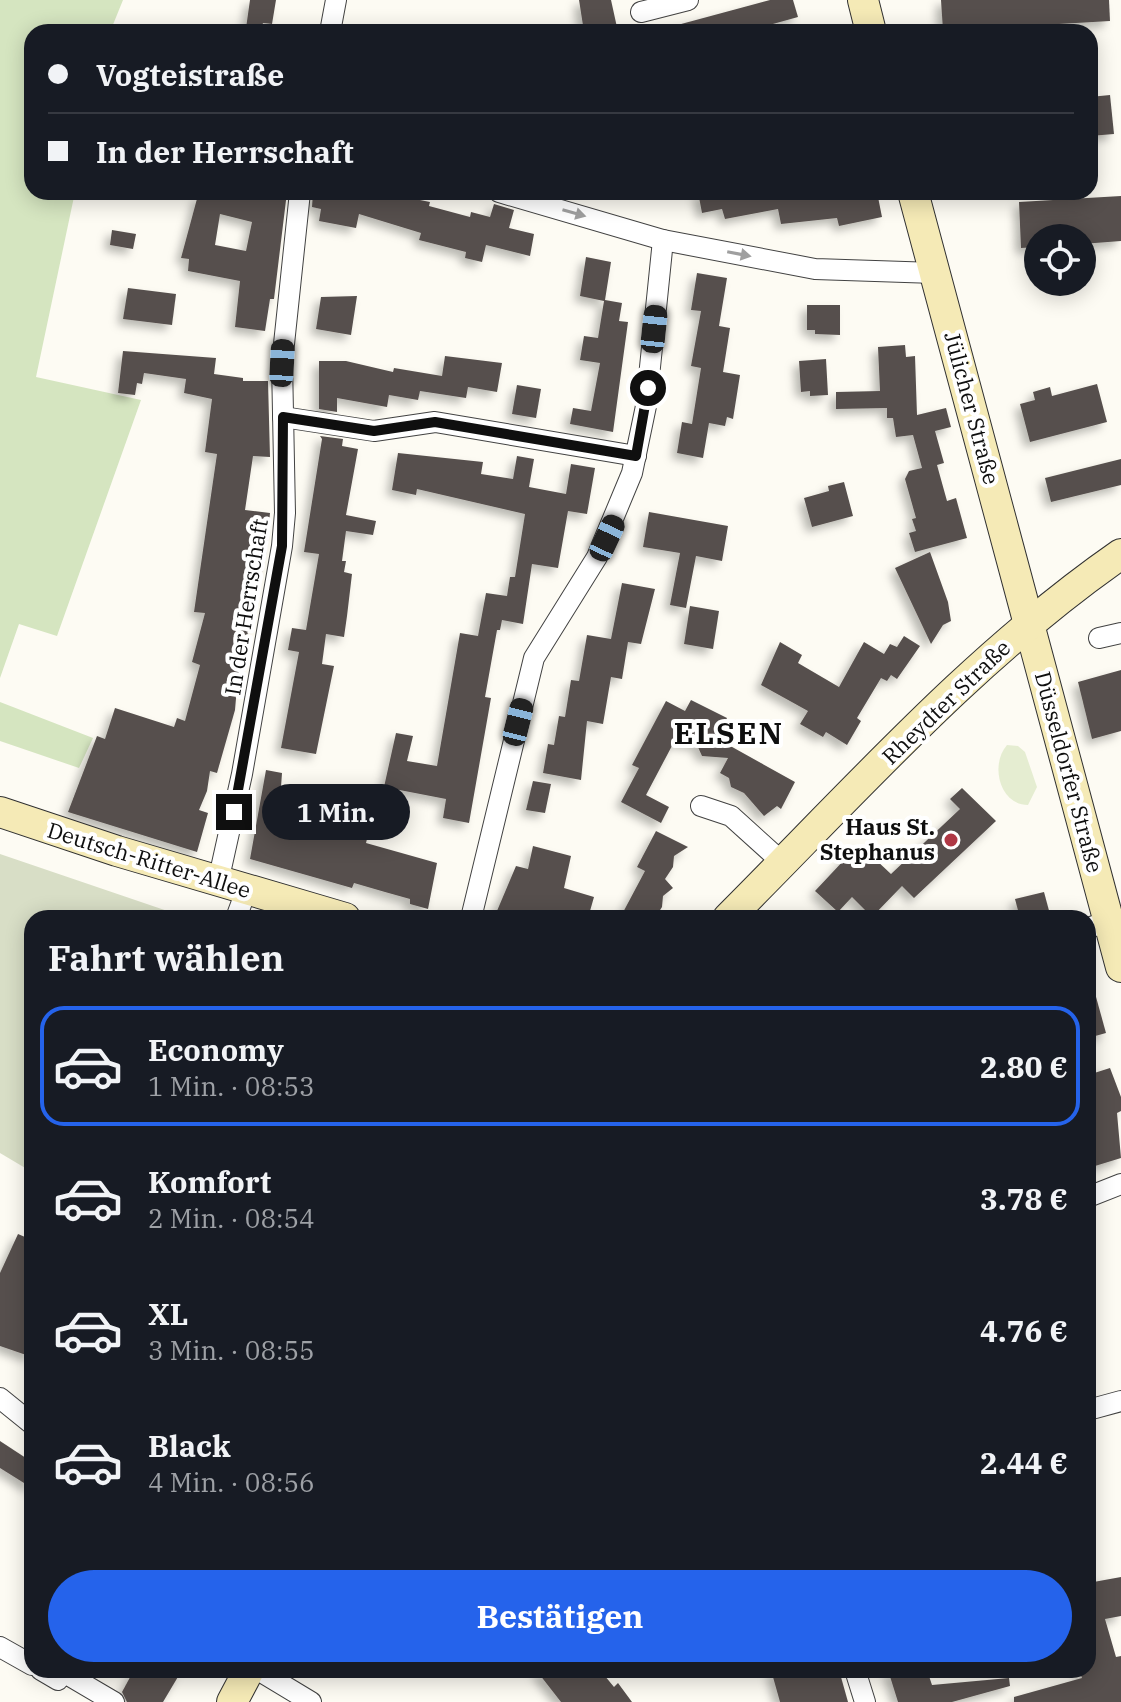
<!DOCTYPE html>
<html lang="de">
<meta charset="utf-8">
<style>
:root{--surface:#171b24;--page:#242831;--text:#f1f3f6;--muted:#9ea1a6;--line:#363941;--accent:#2563eb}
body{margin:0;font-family:"IBM Plex Serif",serif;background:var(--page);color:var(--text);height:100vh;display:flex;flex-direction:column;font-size:30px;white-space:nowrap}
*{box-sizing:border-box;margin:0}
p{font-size:26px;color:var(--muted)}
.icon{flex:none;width:44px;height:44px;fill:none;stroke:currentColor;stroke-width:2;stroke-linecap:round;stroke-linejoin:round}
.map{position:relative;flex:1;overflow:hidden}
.panel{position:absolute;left:24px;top:910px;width:1072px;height:768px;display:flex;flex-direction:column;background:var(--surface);border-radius:24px;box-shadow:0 4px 20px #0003}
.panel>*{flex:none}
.banner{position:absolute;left:24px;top:24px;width:1074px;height:176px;border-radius:24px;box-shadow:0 4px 20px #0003;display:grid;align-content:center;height:176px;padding:0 24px;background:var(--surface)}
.tools{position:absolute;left:1024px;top:224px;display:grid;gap:16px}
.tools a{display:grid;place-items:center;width:72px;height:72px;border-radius:50%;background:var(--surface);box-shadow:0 4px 20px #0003;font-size:40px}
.end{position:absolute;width:36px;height:36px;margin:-18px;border:10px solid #0f0f0f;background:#fff;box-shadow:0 0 0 4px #fff}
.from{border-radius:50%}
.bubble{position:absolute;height:56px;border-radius:28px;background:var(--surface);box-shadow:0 4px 20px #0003;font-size:26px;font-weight:700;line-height:56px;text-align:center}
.car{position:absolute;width:24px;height:48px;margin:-24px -12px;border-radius:10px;box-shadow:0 0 6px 2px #0007;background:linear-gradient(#222 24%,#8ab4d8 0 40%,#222 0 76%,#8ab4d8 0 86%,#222 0)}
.banner b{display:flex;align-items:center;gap:28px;height:76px;font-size:30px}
.banner b+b{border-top:2px solid var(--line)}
.banner i{width:20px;height:20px;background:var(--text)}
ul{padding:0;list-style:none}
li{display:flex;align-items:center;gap:24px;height:120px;margin:0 16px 12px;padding:0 8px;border:4px solid transparent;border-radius:24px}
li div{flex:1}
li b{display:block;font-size:30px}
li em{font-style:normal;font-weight:700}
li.on{border-color:var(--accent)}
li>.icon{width:72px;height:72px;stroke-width:1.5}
h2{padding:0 24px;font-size:36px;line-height:96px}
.action{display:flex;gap:16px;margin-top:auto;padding:16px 24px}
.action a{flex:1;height:92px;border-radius:48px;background:var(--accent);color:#fff;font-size:32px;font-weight:700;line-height:92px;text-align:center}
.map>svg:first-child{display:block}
.green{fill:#d5e5c0}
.cemetery{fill:#d8dec6}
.pitch{fill:#e5edd1}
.building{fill:#57504d;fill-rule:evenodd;filter:url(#shadow)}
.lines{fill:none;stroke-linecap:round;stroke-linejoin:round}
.street-casing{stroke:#424242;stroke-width:22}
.secondary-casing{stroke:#313131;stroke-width:32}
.street{stroke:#fff;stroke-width:20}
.secondary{stroke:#f5eab6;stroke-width:30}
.oneway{fill:#9f9f9f}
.route{stroke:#0f0f0f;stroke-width:10}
.poi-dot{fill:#af3845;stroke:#fff;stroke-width:3}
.labels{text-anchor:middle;stroke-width:8;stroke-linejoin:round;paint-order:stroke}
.street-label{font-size:22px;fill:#0f0f0f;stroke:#fff}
.poi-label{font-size:22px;font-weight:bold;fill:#0f0f0f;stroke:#fff;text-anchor:end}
.district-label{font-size:30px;font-weight:bold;letter-spacing:2px;fill:#0f0f0f;stroke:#fff}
</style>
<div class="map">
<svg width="1121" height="1702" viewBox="0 0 1121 1702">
<defs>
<filter id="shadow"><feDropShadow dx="-5.5" dy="5.5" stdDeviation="4" flood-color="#0004"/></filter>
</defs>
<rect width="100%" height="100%" fill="#fdfbf3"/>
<g class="green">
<path d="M0,0h123l-13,32h-78v160h43l-39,185 105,23 -84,236 -38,-12 -19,54z"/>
<path d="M0,702l93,36 -14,30 -79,-27z"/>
</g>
<path class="cemetery" d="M0,854l188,64h-156v254l-32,-19z"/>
<path class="pitch" d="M1007,745l11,1 7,6 12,35 -9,18c-29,0 -38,-41 -21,-60z"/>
<g class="building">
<path d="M250,0h26l-4,24 -9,-1 -3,9 -14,-4z"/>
<path d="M579,0h32l7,32h-34z"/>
<path d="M770,0h23l5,17 -54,15h-73l-1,-5z"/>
<path d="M941,0h168l1,21 -167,10z"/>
<path d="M1110,95l4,39 -24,2v-39z"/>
<path d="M212,192l49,3 1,-3h25l-13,107h-4l-5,32 -30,-4 5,-46 -52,-10 1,-12 -8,-1 17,-63 13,2zM220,214l32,8 -6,29 -31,-6z"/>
<path d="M313,192h82v3l35,7 -1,4 41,11 1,-5 19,5 4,-13 20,6 -5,18 25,6 -4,22 -44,-11 -4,17 -17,-4 1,-6 -47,-12 2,-7 -62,-19 -3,14 -37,-7 2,-12 -9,-2z"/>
<path d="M698,192h179l5,25 -43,9 -2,-8 -56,6 -3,-15 -53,10 -3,-10 -20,4z"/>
<path d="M1121,196v45l-39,3v-6h-44v9l-17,1 -2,-46z"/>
<path d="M112,230l24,4 -3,15 -23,-4z"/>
<path d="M586,257l25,5 -6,38 17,3 -3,18 9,1 -15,110 -43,-8 3,-16 18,3 9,-48 -20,-3 4,-24 14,2 6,-37 -24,-5z"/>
<path d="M697,273l30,5 -8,48 11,2 -7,44 17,3 -7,44 -6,-2 -2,9 -16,-3 -6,35 -26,-5 5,-31 10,2 9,-56 -10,-2 10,-55 -10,-1z"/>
<path d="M128,288l48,6 -4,31 -49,-6z"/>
<path d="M357,296l-6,39 -35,-6 5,-32z"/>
<path d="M807,305h33v30l-25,-1v-4h-8z"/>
<path d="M905,345l1,12 9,-1 2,59 29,-7 5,19 -16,4 9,32 -7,2 10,36 9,-3 11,40 -52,14 -6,-19 7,-2 -4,-12 4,-1 -11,-39 4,-8 13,-3 -9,-33 -17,2 -3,-19h-6v-10l-51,1v-17l44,-1 -2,-44z"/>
<path d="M123,351l93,7 -2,16 29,4v3h25l2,76 -17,-1 -8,54 25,3 -4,42 -28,120 -3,35 -18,63 -7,-2 -3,20 -8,19 9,3 -11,39 -129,-40 29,-76 8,3 10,-31 59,19 3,-9 8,3 15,-56 -8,-3 13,-49 -11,-1 23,-158 -12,-2 7,-53 -28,-6 2,-14 -42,-6 -2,11 -5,-1 -2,12 -17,-2z"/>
<path d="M445,356l57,7 -5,29 -29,-5 -2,11 -46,-7 -2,9 -29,-5 -2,12 -50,-9v14l-18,-3v-48h27l47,11 1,-4 48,8z"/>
<path d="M826,359l2,36 -18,1v-5l-9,1 -2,-31z"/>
<path d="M1097,384l10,38 -77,20 -10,-38 15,-4 -2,-8 17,-5 2,9z"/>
<path d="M517,385l24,4 -5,29 -24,-4z"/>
<path d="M320,436l23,3 -1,7 16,3 -12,66 30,6 -3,14 -27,-4 -4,30h4l-2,11 8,2 -5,42 -3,21 -18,-3 -4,30 12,2 -18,88 -35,-6 18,-96 -11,-2 4,-22 14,2 13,-76 -15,-2 18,-113z"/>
<path d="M398,453l85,9 -2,12 32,5 4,-23 17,3 -5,28 37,7 5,-30 24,4 -8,46 -19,-3 -10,57 -26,-4 -9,60 -21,-4 -2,10h-3l-12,67 6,1 -22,125 -26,-5 3,-19 -62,-12 12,-54 17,3 -6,25 30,5 23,-133 18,3 8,-43 21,3 3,-19h5l10,-63 -108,-25 -1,6 -24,-5z"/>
<path d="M1121,459v26l-70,17 -6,-24z"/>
<path d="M844,482l9,34 -41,11 -8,-29 25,-7 -1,-5z"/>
<path d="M649,512l79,14 -6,35 -26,-5 -10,52 -16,-3 10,-52 -37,-6z"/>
<path d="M930,552l18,50 3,19 -8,4 -12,19 -36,-76z"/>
<path d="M622,583l33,6 -14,55 -13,-2 -6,37 -11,-2 -8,47 -16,-3 -6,59 -38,-7 5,-29 6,1 5,-29 6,1 6,-37 8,1 8,-46 24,4z"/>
<path d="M690,606l29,5 -6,38 -29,-5z"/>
<path d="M904,636l16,10 -23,33 -6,-4 -4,6 -6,-3 -24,40 4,3 -14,24 -21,-13 -3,5 -23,-13 8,-13 -47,-26 19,-43 22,13 -4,8 41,24 25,-45 20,12 6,-10 7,3z"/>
<path d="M1121,670v61l-29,8 -14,-57z"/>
<path d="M691,700l36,18 -6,12 9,5 -5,8 70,39 -14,27 -4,-3 -13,10 -20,-23 -13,-6 -2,-9 -9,-5 8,-15 -26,-2 -5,-11 -23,-3 -28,53 23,12 -8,16 -40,-21 18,-34 -7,-3 34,-64 19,10z"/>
<path d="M266,770l16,3 -2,28 16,5 -2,7 41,11 2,-14 35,9 -6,24 71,20 -9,46 -18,-5v-5l-25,-7 -31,-9 -2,5 -102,-29z"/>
<path d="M533,781l18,3 -6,29 -19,-3z"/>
<path d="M962,788l34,33 -82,77 -12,-12 -30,31 -20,-20 -14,15 -23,-21 44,-47 32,30 69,-65 -10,-10z"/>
<path d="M656,831l32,16 -14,9 -1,11 -8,12 8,9 -10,8 -1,11 -7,11h-35l25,-47 -8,-4z"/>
<path d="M533,846l38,10 -7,32 30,9 -6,21h-94l22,-52 12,3z"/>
<path d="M1044,892l7,26h-31l-5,-19z"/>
<path d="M1093,986l13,47 -18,5v-51z"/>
<path d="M1110,1068l11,29v14l-4,2 4,45 -26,8 -7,-24v-67z"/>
<path d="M18,1234l14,6v117l-32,-11v-73z"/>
<path d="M0,1441l32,21v26l-32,-20z"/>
<path d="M1121,1577v39l-16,3 11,38 5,-1v46h-107v-5l68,-19 -3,-8h9v-87z"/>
<path d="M134,1670h48l-19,32h-36l-5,-10z"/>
<path d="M536,1670h64l14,17 4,-4 14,19h-71z"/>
<path d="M771,1670h68l9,32h-68z"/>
<path d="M888,1670h39l5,15 77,-7 1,8 -58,16h-54z"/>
</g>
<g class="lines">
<g class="street-casing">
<g id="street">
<path d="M641,12l47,-12"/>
<path d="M330,32l6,-32"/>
<path d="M499,192l164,48 152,29 120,4"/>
<path d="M283,417l91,14 61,-9 201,34"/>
<path d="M1099,638l22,-5"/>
<path d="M701,806l30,10 52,47"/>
<path d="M218,882l24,-108 40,-228 3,-33 -3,-150 18,-171"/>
<path d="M236,918l10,-27"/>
<path d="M471,918l63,-260 63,-101 35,-84 14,-67 17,-166"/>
<path d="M1088,928l21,-7"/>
<path d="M1088,1197l33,-13"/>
<path d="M0,1398l32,26"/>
<path d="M1088,1410l33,-9"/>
<path d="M0,1647l32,18"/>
<path d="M41,1670l17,10 5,-8 51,30"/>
<path d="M258,1670l53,32"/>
<path d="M855,1670l10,32"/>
</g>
</g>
<g class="secondary-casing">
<g id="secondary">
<path d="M863,0l8,32"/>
<path d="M913,192l208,775"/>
<path d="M0,812l117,39 228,67"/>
<path d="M728,918c126,-126 246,-262 393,-364"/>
<path d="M232,1702l17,-32"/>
</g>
</g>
<use href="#street" class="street"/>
<use href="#secondary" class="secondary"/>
</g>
<defs><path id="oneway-solid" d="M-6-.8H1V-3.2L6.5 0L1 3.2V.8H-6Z" transform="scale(2)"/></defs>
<g class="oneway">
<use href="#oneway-solid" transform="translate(574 213) rotate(16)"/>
<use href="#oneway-solid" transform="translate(739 254) rotate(11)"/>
</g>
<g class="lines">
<path class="route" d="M234,812l48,-266 1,-129 91,14 61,-9 201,34 12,-68"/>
</g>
<circle class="poi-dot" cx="951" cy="840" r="8"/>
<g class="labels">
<g class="street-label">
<text transform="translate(972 408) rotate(75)" y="8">Jülicher Straße</text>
<text transform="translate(246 607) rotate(-81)" y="8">In der Herrschaft</text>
<text transform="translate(946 702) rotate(-44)" y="8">Rheydter Straße</text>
<text transform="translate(1069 772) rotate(75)" y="8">Düsseldorfer Straße</text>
<text transform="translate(149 860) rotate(17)" y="8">Deutsch-Ritter-Allee</text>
</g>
<g class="poi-label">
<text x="935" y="835">Haus St.<tspan x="935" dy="25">Stephanus</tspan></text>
</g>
<g class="district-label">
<text x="729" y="744">ELSEN</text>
</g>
</g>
</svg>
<div class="tools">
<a><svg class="icon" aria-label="locate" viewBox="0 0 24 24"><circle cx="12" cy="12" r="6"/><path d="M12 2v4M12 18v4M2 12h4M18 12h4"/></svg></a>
</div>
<i class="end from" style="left:648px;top:388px"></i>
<i class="end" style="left:234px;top:812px"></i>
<div class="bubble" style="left:262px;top:784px;width:148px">1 Min.</div>
<i class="car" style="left:654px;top:329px;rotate:6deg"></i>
<i class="car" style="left:282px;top:363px;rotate:3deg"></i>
<i class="car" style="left:607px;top:538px;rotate:25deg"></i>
<i class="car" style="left:518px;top:722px;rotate:14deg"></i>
<div class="banner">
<b><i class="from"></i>Vogteistraße</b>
<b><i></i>In der Herrschaft</b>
</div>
<section class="panel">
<h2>Fahrt wählen</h2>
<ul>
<li class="on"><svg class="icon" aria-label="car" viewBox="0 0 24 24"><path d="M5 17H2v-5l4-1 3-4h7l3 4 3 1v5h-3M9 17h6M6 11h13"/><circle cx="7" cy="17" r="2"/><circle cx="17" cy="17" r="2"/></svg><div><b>Economy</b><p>1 Min. · 08:53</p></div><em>2.80 €</em></li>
<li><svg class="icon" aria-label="car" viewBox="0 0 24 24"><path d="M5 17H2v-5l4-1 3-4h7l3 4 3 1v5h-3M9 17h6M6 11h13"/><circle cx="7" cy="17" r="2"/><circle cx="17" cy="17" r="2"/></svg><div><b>Komfort</b><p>2 Min. · 08:54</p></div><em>3.78 €</em></li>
<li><svg class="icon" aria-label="car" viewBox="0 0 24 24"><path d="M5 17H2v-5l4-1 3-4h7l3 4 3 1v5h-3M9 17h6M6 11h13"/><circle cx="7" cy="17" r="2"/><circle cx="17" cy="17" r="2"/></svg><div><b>XL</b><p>3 Min. · 08:55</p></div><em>4.76 €</em></li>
<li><svg class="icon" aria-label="car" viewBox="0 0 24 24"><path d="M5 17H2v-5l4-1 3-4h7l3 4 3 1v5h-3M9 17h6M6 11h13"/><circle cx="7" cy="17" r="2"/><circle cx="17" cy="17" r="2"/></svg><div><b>Black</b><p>4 Min. · 08:56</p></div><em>2.44 €</em></li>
</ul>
<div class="action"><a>Bestätigen</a></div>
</section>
</div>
